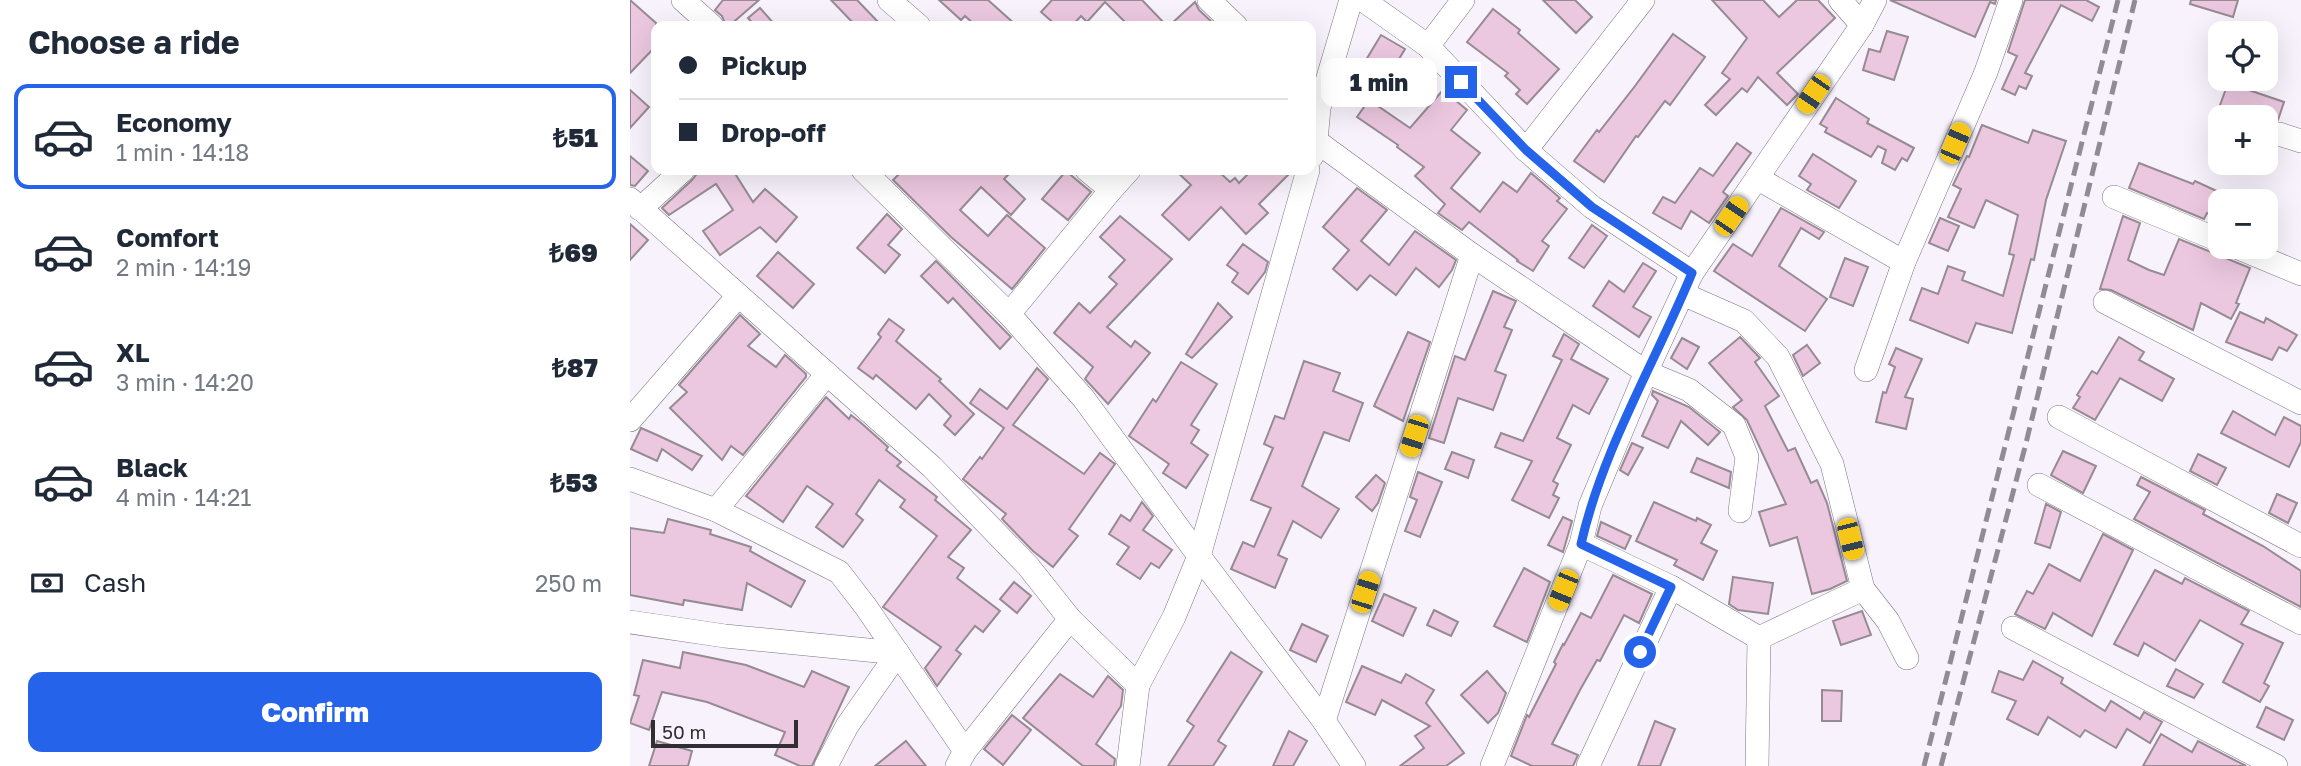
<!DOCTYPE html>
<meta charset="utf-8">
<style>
:root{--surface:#fff;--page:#f6f6f7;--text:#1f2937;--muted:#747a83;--line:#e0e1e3;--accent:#2563eb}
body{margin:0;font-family:"Golos Text",sans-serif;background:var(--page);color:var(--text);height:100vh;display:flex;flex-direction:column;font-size:26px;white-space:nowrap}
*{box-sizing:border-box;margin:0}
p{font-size:23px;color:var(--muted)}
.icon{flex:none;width:38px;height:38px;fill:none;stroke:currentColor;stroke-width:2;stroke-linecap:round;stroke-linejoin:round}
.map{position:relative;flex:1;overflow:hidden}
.panel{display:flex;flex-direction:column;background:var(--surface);width:630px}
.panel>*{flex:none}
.top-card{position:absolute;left:21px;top:21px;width:665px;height:154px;border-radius:14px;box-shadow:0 7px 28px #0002;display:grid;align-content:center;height:154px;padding:0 28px;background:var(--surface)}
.buttons{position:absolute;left:1578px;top:21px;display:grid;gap:14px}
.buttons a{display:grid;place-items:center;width:70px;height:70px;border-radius:14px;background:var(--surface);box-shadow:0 7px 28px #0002;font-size:35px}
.scale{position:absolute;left:21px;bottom:18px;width:147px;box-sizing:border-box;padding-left:7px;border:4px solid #302e32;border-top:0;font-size:19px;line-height:24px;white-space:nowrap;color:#302e32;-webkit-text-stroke:5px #f8f2fd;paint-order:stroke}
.end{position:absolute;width:32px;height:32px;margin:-16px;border:9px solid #2563eb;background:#fff;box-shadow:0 0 0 4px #fff}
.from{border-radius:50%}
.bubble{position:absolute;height:49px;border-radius:14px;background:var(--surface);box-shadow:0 7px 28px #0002;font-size:23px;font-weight:800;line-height:49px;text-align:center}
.car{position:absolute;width:21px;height:42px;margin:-21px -10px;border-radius:9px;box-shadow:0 0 5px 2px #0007;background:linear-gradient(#f5c518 24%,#345 0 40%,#f5c518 0 76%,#345 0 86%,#f5c518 0)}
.top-card b{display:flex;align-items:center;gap:24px;height:66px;font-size:26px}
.top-card b+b{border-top:2px solid var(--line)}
.top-card i{width:18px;height:18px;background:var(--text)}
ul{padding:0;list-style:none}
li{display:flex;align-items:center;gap:21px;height:105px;margin:0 14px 10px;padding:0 14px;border:4px solid transparent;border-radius:14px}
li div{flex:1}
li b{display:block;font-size:26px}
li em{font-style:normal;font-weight:800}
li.current{border-color:var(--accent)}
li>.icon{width:63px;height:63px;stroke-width:1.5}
h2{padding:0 28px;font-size:32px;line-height:84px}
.pay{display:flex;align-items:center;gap:18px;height:77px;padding:0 28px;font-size:26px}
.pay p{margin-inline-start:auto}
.button{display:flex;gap:14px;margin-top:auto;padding:14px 28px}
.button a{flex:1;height:80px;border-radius:14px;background:var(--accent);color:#fff;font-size:28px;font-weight:800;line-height:80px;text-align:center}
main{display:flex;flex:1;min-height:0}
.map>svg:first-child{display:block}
.building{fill:#ecc8e0;stroke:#968b92;stroke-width:2}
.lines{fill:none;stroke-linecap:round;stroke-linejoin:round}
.minor-casing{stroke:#7c7680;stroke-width:24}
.minor{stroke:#fff;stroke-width:23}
.rail{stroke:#908c93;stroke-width:5;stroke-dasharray:14 7;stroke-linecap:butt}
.route{stroke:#2563eb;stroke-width:9}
</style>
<main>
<section class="panel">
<h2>Choose a ride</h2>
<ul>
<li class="current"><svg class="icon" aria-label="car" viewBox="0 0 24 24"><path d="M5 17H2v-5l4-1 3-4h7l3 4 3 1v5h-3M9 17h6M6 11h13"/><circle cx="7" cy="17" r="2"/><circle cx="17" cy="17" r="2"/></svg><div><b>Economy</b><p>1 min · 14:18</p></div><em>₺51</em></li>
<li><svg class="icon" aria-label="car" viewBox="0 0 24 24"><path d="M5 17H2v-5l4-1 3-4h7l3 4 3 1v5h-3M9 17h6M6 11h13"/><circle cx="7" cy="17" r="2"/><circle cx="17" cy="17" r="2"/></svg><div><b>Comfort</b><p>2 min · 14:19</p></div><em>₺69</em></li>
<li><svg class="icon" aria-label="car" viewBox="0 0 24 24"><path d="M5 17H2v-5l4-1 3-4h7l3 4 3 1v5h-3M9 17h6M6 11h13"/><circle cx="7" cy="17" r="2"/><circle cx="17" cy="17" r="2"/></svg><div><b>XL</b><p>3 min · 14:20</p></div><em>₺87</em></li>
<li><svg class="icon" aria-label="car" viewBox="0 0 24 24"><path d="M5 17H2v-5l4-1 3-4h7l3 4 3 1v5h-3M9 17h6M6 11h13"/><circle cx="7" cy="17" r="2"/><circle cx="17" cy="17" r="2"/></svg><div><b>Black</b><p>4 min · 14:21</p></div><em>₺53</em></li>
</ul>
<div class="pay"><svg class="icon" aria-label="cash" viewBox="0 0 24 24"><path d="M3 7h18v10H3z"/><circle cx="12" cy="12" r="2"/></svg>Cash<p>250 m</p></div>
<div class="button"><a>Confirm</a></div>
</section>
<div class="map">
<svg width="1671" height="766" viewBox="0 0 1671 766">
<rect width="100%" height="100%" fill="#f8f2fd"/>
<g class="building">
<path d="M0,0l26,23v23l-26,27z"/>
<path d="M93,0h36l-30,26h-3l-4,-10 -7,-6z"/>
<path d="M201,0h26l25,26h-26z"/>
<path d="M309,0h49l29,26h-41l-11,-10 -4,4z"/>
<path d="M422,0h90l25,26h-38l-24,-24 -18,20 -6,-6 -9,10h-15l-16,-14z"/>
<path d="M913,0h32l17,17 -16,16z"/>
<path d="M1082,0h51l16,17 18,-17h21l17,18 -58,55 21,21 -11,11 -29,-28 -11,15 -5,-4 -26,27 -11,-10 25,-26 -8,-6 25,-35z"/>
<path d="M1260,0h106l-1,4 -5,-2 -15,35z"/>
<path d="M1395,0h61l13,7 -7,14 -31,-16 -36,68 7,3 -6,13 -7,-3 -4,9 -13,-6 15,-33 -9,-4z"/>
<path d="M1561,0h47l-5,17 -43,-13z"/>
<path d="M565,2l4,8 17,16h-47z"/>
<path d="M130,8l16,18h-21l-7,-8z"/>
<path d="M863,9l27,21 -2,3 41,36 -32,35 -11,-10 4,-4 -15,-14 3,-3 -41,-31z"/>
<path d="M1257,31l21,6 -14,43 -31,-10 6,-21 11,3z"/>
<path d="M1043,34l32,23 -35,48 -5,-4 -27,36 -2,-1 -32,46 -30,-21 23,-31 2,2 36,-46z"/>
<path d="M751,35l24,14 -18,30 -24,-14z"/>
<path d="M1598,83l56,19 -6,18 -8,3 -4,6v-12h-19l-28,-9z"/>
<path d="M0,90l19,17 -19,21z"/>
<path d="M813,90l24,20 -16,20 29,23 -29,35 29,24 23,-30 14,10 14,-19 29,25 -3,3 10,8 -25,32 7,5 -16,25 -16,-10 1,-1 -49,-38 -7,8 -24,-17 7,-9 -30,-28 9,-9 -27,-20 1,-2 -41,-28 12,-17 41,28z"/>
<path d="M1206,98l33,21 -2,4 47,25 -7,13 -5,-3 -7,12 -13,-7 4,-13 -8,-4 -7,11 -46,-25 2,-4 -7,-4z"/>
<path d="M1352,125l46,18 5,-13 33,11 -20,59 -12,60 -3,-1 -19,74 -36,-10 -8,20 -58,-23 12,-32 16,6 10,-28 17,6 -3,8 41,16 11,-41 -5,-1 9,-39 -32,-15 -12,28 -26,-11 13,-28 -8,-4 14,-29 2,1z"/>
<path d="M1107,143l14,10 -28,39 5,4 -19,27 -18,-12 -10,18 -28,-16 10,-16 12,6 25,-35 13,8z"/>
<path d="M1183,154l43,27 -17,27 -32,-18 4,-6 -12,-8z"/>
<path d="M0,156l18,15 -13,15 -5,-1z"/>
<path d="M1509,163l54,21 2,-3 26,12v27l-14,-7 -3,6 -75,-31z"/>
<path d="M70,170h38l-4,2 19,30 12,-13 32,28 -21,25 -16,-15 -40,28 -17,-24 30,-21 -17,-26 -47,31 -7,-7 30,-28z"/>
<path d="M273,170h110l-9,9 21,20 -14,16 -30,-28 -21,23 28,26 19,-21 38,33 -33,41 -61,-52 -58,-57z"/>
<path d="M545,170h42l13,12 5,-4 4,5 13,-13h41l-34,34 9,9 -22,21 -25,-27 -32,33 -27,-25 29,-30z"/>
<path d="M436,171l25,21 -23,28 -26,-21z"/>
<path d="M727,188l30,22 -26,31 28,24 26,-34 41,29 -4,10 -13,17 -23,-19 -20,27 -26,-20 -13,15 -24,-21 16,-19 -26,-23z"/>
<path d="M1151,208l43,24 -5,7 -18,-11 -22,38 48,33 -22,32 -91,-60 19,-27 19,12z"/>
<path d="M257,214l15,15 -14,16 12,10 -15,18 -28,-25z"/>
<path d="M490,216l52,43 -65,68 24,20 4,-6 15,12 -42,51 -23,-25 8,-12 -39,-34 25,-30 11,10 27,-29 -8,-7 16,-17 -25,-23z"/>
<path d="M1493,216l17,7 -12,37 21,10 15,5 15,-36 71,29 -14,35 3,1 -8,15 -30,-16 -8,27 -82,-40 -11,-1z"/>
<path d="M1310,218l19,8 -11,25 -19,-8z"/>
<path d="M0,224l18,16 -18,20z"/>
<path d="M962,225l15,11 -23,32 -15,-10z"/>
<path d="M613,244l25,18 -3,10 -17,22 -16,-12 6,-9 -11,-8z"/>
<path d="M148,252l36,32 -21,24 -36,-32z"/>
<path d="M1215,258l23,9 -15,39 -23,-9z"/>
<path d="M306,261l75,76 -11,12 -47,-51 -5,5 -27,-27z"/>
<path d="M1013,263l13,8 -23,36 18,10 -12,20 -46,-31 16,-25 15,11z"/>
<path d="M863,291l23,10 -12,26 8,3 -17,41 11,4 -13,35 -35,-12 -14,45 -15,-5 26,-82 10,4z"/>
<path d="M588,303l14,14 -40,41 -6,-4z"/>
<path d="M1610,312l24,11 2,-5 31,17 -10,16 -8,-4 -7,13 -46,-18z"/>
<path d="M110,315l20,19 -12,12 28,21 9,-12 21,19v3l-63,78 -12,-9 -9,14 -52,-52 17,-16 -8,-7z"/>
<path d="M259,319l15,11 -8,11 45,38 -2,2 35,33 -19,21 -11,-10 7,-9 -22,-22 -13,15 -40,-34 -3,4 -15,-11 23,-31 -3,-3z"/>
<path d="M778,332l22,10 -27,79 -29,-15z"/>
<path d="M934,334l15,10 -8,15 37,20 -19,35 -16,-9 -16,33 14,7 -18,36 5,3 -5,11 6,3 -10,20 -37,-18 20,-39 -37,-14 6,-14 22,8 39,-81 -9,-4z"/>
<path d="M1110,337l20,21 -5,4 24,34 -14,10 23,45 7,-3 16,35 6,-3 10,23 20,78 -17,8 -18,5 -15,-57 -27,9 -11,-34 27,-8 -39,-84 -14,-13 9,-7 -33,-37z"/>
<path d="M1489,337l25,15 -5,8 35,19 -12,22 -42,-23 -25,42 -22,-12 7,-11 -3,-2 15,-24 5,3z"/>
<path d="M1052,338l17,9 -12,22 -16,-11z"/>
<path d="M1177,345l13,18 -17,13 -10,-21z"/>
<path d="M1266,348l26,11 -17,38 8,2 -7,30 -30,-7 7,-30 3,1 9,-26 -6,-3z"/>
<path d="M674,361l36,12 -7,18 30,12 -14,38 -25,-9 -22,54 37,23 -18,29 -28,-17 -15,34 9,4 -12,29 -44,-19 12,-27 11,5 17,-39 -20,-8 22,-52 -9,-4 11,-28 9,3z"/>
<path d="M551,362l36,22 -26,41 8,5 -8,13 17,12 -22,33 -23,-15 6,-9 -40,-28 24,-37 3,3z"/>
<path d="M407,368l11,11 -35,46 71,49 16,-21 15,11 -46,65 9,7 -25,31 -20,-16 -31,-32 4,-5 -43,-35 17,-22 2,2 22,-31 -34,-25 10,-14 27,20z"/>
<path d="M1023,391l36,16 31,25 -12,13 -27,-24 -13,27 -26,-12 16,-35 -6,-6z"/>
<path d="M196,397l23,22 2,-4 9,7 28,25 -2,3 15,12 -4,4 40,31 -2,3 36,30 -23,27 16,11 -7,10 43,33 -17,21 -8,-6 -19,24 5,4 -24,32 -12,-18 16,-21 -58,-40 54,-71 -37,-29 5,-7 -26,-20 -23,34 7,6 -20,27 -27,-20 17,-23 -26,-18 -24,36 -37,-26z"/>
<path d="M1603,411l42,24 9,-18 17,9v16l-12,25 -68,-34z"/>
<path d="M11,428l16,7 45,21 -10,14 -30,-21 -5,12 -26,-12z"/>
<path d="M1002,443l11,5 -15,27 -8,-5z"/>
<path d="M1433,451l33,15 -13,27 -32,-18z"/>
<path d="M822,452l22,8 -6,18 -23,-9z"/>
<path d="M1568,454l28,14 -9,17 -27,-14z"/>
<path d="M1067,458l34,14 -2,16 -38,-16z"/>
<path d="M788,472l24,10 -22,55 -15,-6 12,-31 -7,-3z"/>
<path d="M746,475l9,8 -7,20 -6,8 -16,-14z"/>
<path d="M1511,477l64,33 -2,4 60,32 38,25v36l-167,-88 16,-27 -13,-7z"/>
<path d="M1647,494l20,9 -9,20 -19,-10z"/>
<path d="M512,502l11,14 -10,14 29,20 -13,18 -8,-5 -11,16 -23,-15 12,-17 -20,-13 12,-19 9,6z"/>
<path d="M1024,502l42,19 1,-3 14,7 -10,18 16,8 -14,29 -29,-15 3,-5 -41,-19z"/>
<path d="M1416,504l15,8 -11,36 -15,-5z"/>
<path d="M933,517l9,4 -9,31 -15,-7z"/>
<path d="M38,519l43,11 -1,4 41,13 -1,4 55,30 -14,26 -44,-24 -5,27 -58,-10 -1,5 -53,-10v-67l34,5z"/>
<path d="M971,522l30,14 -6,13 -28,-13z"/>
<path d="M1473,534l30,16 -41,86 -39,-23 -8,16 -30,-15 12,-23 6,3 16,-30 31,17z"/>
<path d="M894,568l26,14 -23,60 -33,-16z"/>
<path d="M1525,570l27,14 3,-6 64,33 -8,13 42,19 -19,40 5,3 -9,16 -37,-20 20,-38 -43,-24 -25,41 -31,-18 -6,13 -24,-12z"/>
<path d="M983,575l39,19 -13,29 -15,-8 -24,46 -3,-1 -17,30 -28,54 26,11 -5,11h-41l-21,-10 16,-41 2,2 27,-53 -2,-2 9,-18 1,1 17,-32 10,5z"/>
<path d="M1103,577l40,6 -5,31 -30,-4 -9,-6z"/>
<path d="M384,582l17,14 -14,17 -17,-14z"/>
<path d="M754,594l32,14 -13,28 -31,-15z"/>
<path d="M804,610l24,12 -7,14 -24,-11z"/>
<path d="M1232,611l9,24 -30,10 -8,-24z"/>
<path d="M672,624l26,12 -12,26 -26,-12z"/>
<path d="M53,652l63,13 58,22 8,-16 37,16 -37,79h-12l-25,-11 10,-23 -78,-30 -45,-10 -13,38 -19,-7 9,-27 -5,-1 9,-35 37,8z"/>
<path d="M601,652l31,20 -44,69 8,5 -13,20h-45l26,-40 -7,-5z"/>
<path d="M1403,661l30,17 -2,5 44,28 6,-10 29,18 4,-7 18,10 -12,21 -23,-14 -11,19 -31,-18 -5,7 -32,-20 -10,18 -31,-16 9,-18 -24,-9 7,-21 24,9z"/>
<path d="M732,666l39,17 5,-9 28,16 -8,13 38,50 -18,13h-46l24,-18 -9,-12 15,-10 -48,-26 -7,15 -29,-13z"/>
<path d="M1546,669l27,15 -9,14 -27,-12z"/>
<path d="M857,671l19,22 -8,20 -10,10 -27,-28z"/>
<path d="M430,674l33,23 15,-21 15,14 -2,16 -25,38 19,15 -1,7h-31l-60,-48z"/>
<path d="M1192,690l20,1 -1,30h-19z"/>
<path d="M1636,707l27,13 -9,20 -27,-13z"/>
<path d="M382,715l19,15 -28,35 -19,-16z"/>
<path d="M1025,721l20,8 -15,37h-22z"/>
<path d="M659,731l18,10 -14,25h-20z"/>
<path d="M1531,734l31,18 6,-11 48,25h-103z"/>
<path d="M27,741l35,10 -4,15h-39z"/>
<path d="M276,741l20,25h-51z"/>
</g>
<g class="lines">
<g class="minor-casing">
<g id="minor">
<path d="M53,0l29,26"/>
<path d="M259,0l30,26"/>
<path d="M579,0l27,26"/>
<path d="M733,0l65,46 98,104 66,57 100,66"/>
<path d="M1210,0l22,25"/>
<path d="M798,46l35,-46"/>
<path d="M1649,134l22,7"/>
<path d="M686,141l156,114 -148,466"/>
<path d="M896,150l117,-150"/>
<path d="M682,156l4,-15 3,-33 32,-108"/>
<path d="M233,170l146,144 75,85 115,157 125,165 30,45"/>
<path d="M457,170l24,20 18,-20"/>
<path d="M1127,178l147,84"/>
<path d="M1484,197l107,44"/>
<path d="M0,199l302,268 96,99 42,53 68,66"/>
<path d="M10,209l43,-39"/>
<path d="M1606,247l65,27"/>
<path d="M842,255l174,117 43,18 45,35 13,32 -7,54"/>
<path d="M1053,294l61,27 34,36 54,107 31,125"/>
<path d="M1475,302l196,101"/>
<path d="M379,314l102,-124"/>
<path d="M1236,370l38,-108 82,-190 25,-72"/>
<path d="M1429,417l242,129"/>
<path d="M0,420l108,-124"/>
<path d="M0,479l86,31 123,62 27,35 99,144 -8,15"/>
<path d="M1409,485l262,138"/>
<path d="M86,510l111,-136"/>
<path d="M951,544l90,43 88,51 104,-49 25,32 19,37"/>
<path d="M0,622l95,14 173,17 -51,73 -21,40"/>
<path d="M1383,628l263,138"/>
<path d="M335,751l105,-132"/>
<path d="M498,766l10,-81 36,-68 25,-61 109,-386"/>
<path d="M862,766l89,-222 9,-38 56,-134 46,-99 170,-248 13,-25"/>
<path d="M958,766l83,-179"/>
<path d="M1127,766l2,-128"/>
</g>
</g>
<use href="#minor" class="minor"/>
<g class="rail">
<path d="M1294,766l194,-766"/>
<path d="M1311,766l84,-319 110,-447"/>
</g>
</g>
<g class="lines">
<path class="route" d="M831,82l65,68 66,57 100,66c-37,90 -89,175 -111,271l90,43 -31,65"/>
</g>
</svg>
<div class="buttons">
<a><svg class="icon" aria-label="locate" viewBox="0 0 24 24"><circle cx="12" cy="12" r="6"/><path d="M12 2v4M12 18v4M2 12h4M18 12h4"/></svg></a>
<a>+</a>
<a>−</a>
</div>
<div class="scale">50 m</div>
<i class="end from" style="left:1010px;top:652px"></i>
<i class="end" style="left:831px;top:82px"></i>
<div class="bubble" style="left:691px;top:58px;width:116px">1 min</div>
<i class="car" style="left:1183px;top:94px;rotate:214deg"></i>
<i class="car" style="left:1325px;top:143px;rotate:23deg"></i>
<i class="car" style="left:1101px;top:216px;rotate:34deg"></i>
<i class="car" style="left:784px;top:436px;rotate:198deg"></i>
<i class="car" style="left:1220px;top:539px;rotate:166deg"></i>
<i class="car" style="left:933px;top:590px;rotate:202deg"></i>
<i class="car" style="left:735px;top:592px;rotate:18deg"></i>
<div class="top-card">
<b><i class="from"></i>Pickup</b>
<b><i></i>Drop-off</b>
</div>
</div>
</main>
